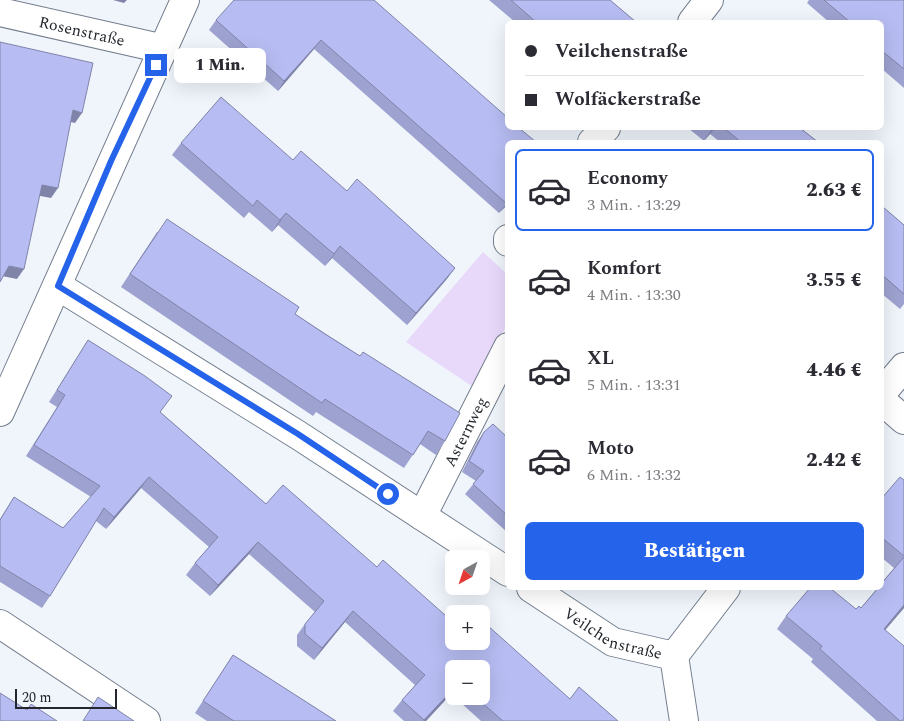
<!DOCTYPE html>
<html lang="de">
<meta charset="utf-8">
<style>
:root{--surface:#fff;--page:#f2f2f3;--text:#2b2b33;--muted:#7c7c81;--line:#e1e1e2;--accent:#2563eb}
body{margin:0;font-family:Spectral,serif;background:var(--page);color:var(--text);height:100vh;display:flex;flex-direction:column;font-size:19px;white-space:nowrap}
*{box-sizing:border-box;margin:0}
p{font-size:16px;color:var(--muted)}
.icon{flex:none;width:28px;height:28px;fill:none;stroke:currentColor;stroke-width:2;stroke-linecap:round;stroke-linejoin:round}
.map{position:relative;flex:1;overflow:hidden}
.side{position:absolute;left:505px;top:140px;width:379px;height:450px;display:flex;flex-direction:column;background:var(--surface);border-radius:8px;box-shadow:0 5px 20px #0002}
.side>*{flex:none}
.top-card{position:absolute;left:505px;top:20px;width:379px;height:110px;border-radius:8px;box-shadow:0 5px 20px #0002;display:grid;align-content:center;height:110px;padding:0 20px;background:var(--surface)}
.needle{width:32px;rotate:220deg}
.buttons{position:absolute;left:445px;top:550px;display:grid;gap:10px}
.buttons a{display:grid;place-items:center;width:45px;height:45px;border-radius:8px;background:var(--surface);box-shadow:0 5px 20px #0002;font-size:25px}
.scale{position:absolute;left:15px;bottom:12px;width:102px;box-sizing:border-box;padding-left:5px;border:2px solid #24282e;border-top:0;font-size:14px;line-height:18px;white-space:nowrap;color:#24282e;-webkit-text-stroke:4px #f0f5fc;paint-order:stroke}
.end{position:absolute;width:22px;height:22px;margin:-11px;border:6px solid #2563eb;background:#fff;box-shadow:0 0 0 2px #fff}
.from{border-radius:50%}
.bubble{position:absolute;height:35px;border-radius:8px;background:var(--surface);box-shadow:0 5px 20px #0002;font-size:16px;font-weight:800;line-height:35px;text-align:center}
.top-card b{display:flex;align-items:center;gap:18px;height:48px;font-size:19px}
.top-card b+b{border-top:1px solid var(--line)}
.top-card i{width:12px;height:12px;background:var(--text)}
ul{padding:9px 0 0;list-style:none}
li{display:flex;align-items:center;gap:15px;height:82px;margin:0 10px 8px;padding:0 10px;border:2px solid transparent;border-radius:8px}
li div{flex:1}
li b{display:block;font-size:19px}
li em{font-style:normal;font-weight:800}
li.current{border-color:var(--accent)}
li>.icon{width:45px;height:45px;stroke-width:1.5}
.cta{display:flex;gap:10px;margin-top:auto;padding:10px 20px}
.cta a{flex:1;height:58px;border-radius:8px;background:var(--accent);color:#fff;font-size:20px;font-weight:800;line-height:58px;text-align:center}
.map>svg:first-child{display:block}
.green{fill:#e8d9fb}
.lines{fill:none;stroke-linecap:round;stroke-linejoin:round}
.minor-casing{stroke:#737e8d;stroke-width:30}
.minor{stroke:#fff;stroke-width:28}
.wall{fill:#9da2d0;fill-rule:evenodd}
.shaded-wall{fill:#8084a9}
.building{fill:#b7bcf2;stroke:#8084a9}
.route{stroke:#2563eb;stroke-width:6}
.labels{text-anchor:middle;stroke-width:4.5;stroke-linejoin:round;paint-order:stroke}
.street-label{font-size:16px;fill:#24282e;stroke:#f0f5fc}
</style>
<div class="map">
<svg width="904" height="721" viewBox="0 0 904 721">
<rect width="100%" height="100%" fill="#f0f5fc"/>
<path class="green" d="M483,252l24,22v50l-34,63 -67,-45z"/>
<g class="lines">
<g class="minor-casing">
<g id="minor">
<path id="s1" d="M0,12l164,37"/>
<path d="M692,22l17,-22"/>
<path d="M592,142l14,-14"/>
<path d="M508,239v3"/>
<path d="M58,286l240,149 210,137"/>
<path d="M881,394l23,-27"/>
<path d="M881,400l23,20"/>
<path d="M0,412l185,-412"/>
<path id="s2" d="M422,516l86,-169"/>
<path id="s3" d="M531,588l82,54 61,14"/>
<path d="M0,624l146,97"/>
<path d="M684,721l-10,-65 52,-68"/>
</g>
</g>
<use href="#minor" class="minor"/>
</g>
<g class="wall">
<path d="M374,0l134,204 -9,9 -185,-164 -36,42 -69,-61 7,-10z"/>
<path d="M489,0h121l26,22h-121z"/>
<path d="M809,0h95v88l-23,-20v-46h-52l-22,-19z"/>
<path d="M688,128h112l18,14h-98l-10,-8 -6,7z"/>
<path d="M181,143l112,17 54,31 108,77 -9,12 -39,45 -75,-67 -7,8 -47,-41 -6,7 -23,-20 -5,6 -72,-63z"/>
<path d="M881,209l23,16v79l-4,5 -19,-16z"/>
<path d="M157,232l138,82 65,42 85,85 -9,14 -16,-11 -16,24 -88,-56 -3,4 -192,-129z"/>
<path d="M88,340l72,72 106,92 188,137 116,58 48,22h-137l-30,-27 -25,27h-22l-11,-10 9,-11 13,-15 -70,-63 -31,38 -17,-14v-11l8,-11 10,-12 -66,-58 -39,42 -24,-21 9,-12 14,-16 -68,-59 -35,41 -10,-8 -46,75 -8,12 -42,-26v-63l14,-22 49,31 28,-31 -65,-41 31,-49 -8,-5zM454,669l27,27h-27z"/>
<path d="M484,432l24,6v95l-43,-39 11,-13 -14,-9 15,-30z"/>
<path d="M904,480v128l-19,22 19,91h-27l-66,-59 2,-3 -36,-30 9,-13 70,-7 5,-1 33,-40 -13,-11v-58z"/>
<path d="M233,655l103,66h-129l-12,-8z"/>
</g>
<g class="shaded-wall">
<path d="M113,0h14l-3,3z"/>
<path d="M321,40l-7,9 -36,42 6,-10z"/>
<path d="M73,110l9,3 -7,10 -9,-2z"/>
<path d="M714,128h1l-11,13 8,-12z"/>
<path d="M42,185l16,3 -7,10 -16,-3z"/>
<path d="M508,202v2l-9,9z"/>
<path d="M286,213l-8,12 -6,7 8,-12z"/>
<path d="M340,246l-8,12 -7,8z"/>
<path d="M9,266l15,3 -7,10 -15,-3z"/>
<path d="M455,268l-9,12 -39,45 9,-12z"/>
<path d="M149,477l-8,11 -35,41 8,-12z"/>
<path d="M258,542l-9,12 -39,42 8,-11z"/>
<path d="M904,605v3l-29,34 9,-13z"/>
<path d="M353,611l-8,11 -31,38 8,-12z"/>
<path d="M454,688v2l-3,4 -25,27h-3z"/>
</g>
<g class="building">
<path d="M234,0h140l134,118v10h11l17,14h-28v60l-2,1 -185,-163 -37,41 -68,-61z"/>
<path d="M511,0h99l26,22h-100z"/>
<path d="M824,0h80v69l-23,-19v-28h-31z"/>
<path d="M0,42l93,21 -11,50 -9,-3 -15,78 -16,-3 -18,84 -15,-3 -9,16z"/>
<path d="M221,97l72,63 8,-9 46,40 10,-12 98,89 -39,45 -76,-67 -6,8 -48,-41 -6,7 -23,-20 -4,6 -72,-63z"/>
<path d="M724,128h76l18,14h-77z"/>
<path d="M883,207l21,18v69l-23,-20v-65z"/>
<path d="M167,219l132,88 -4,7 30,20 35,22 3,-4 97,61 -15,28 -17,-10 -15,24 -88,-56 -3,4 -192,-129z"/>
<path d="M88,340l57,36 27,20 -12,16 106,92 17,-19 94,82 6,-7 71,63v18h27v-10l6,-6 83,74 9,-12 39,34h-115l-29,-25h7v-27h-27v19l-30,32 -22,-20 23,-25 -72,-64 -31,37 -17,-14v-10l19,-23 -66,-59 -40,43 -23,-22 23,-26 -69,-60 -35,40 -10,-9 -54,88 -50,-30v-46l14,-23 49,31 37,-42 -66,-41 31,-50 -8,-5z"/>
<path d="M493,424l15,14v78l-35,-32 11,-13 -15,-10 15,-29z"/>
<path d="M900,477l4,3v76l-23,-19v-38z"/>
<path d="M904,557v48l-20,24 20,17v72l-2,3h-2l-80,-72 2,-3 -36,-30 24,-28h20l26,21 3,-3 2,2 17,-20h3v-4z"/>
<path d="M233,655l103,66h-102l-31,-20z"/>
<path d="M0,693l27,17 4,-6 26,17h-57z"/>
<path d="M98,697l36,24h-51z"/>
</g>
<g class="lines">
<path class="route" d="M156,65l-45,96 -53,125 240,148 90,60"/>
</g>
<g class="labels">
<g class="street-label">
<text dy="6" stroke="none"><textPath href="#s1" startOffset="84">Rosenstraße</textPath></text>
<text dy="6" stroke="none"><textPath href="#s2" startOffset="95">Asternweg</textPath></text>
<text dy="6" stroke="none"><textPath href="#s3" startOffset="95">Veilchenstraße</textPath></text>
</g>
</g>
</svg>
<div class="buttons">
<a><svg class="needle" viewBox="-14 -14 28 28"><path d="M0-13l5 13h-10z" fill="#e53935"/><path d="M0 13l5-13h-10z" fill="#7c7c81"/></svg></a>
<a>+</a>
<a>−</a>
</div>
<div class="scale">20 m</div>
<i class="end from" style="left:388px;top:494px"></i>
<i class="end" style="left:156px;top:65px"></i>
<div class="bubble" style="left:174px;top:48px;width:92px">1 Min.</div>
<div class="top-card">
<b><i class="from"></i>Veilchenstraße</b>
<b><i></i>Wolfäckerstraße</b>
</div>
<section class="side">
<ul>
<li class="current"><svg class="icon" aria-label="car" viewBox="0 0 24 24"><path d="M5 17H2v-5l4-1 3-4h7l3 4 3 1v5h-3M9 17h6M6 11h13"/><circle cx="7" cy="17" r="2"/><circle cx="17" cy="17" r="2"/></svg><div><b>Economy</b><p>3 Min. · 13:29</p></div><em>2.63 €</em></li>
<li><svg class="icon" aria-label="car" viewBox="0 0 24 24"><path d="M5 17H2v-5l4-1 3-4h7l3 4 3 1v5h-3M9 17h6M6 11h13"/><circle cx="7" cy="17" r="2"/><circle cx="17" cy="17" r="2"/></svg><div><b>Komfort</b><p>4 Min. · 13:30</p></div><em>3.55 €</em></li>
<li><svg class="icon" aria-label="car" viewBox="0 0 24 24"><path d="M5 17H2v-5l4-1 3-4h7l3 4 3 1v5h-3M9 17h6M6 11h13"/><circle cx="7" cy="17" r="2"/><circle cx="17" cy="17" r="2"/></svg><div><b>XL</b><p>5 Min. · 13:31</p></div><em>4.46 €</em></li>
<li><svg class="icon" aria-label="car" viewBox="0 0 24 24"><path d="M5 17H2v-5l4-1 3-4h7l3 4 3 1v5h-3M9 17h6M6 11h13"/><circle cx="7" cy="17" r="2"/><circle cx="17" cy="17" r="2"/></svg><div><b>Moto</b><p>6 Min. · 13:32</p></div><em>2.42 €</em></li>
</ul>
<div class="cta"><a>Bestätigen</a></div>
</section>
</div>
